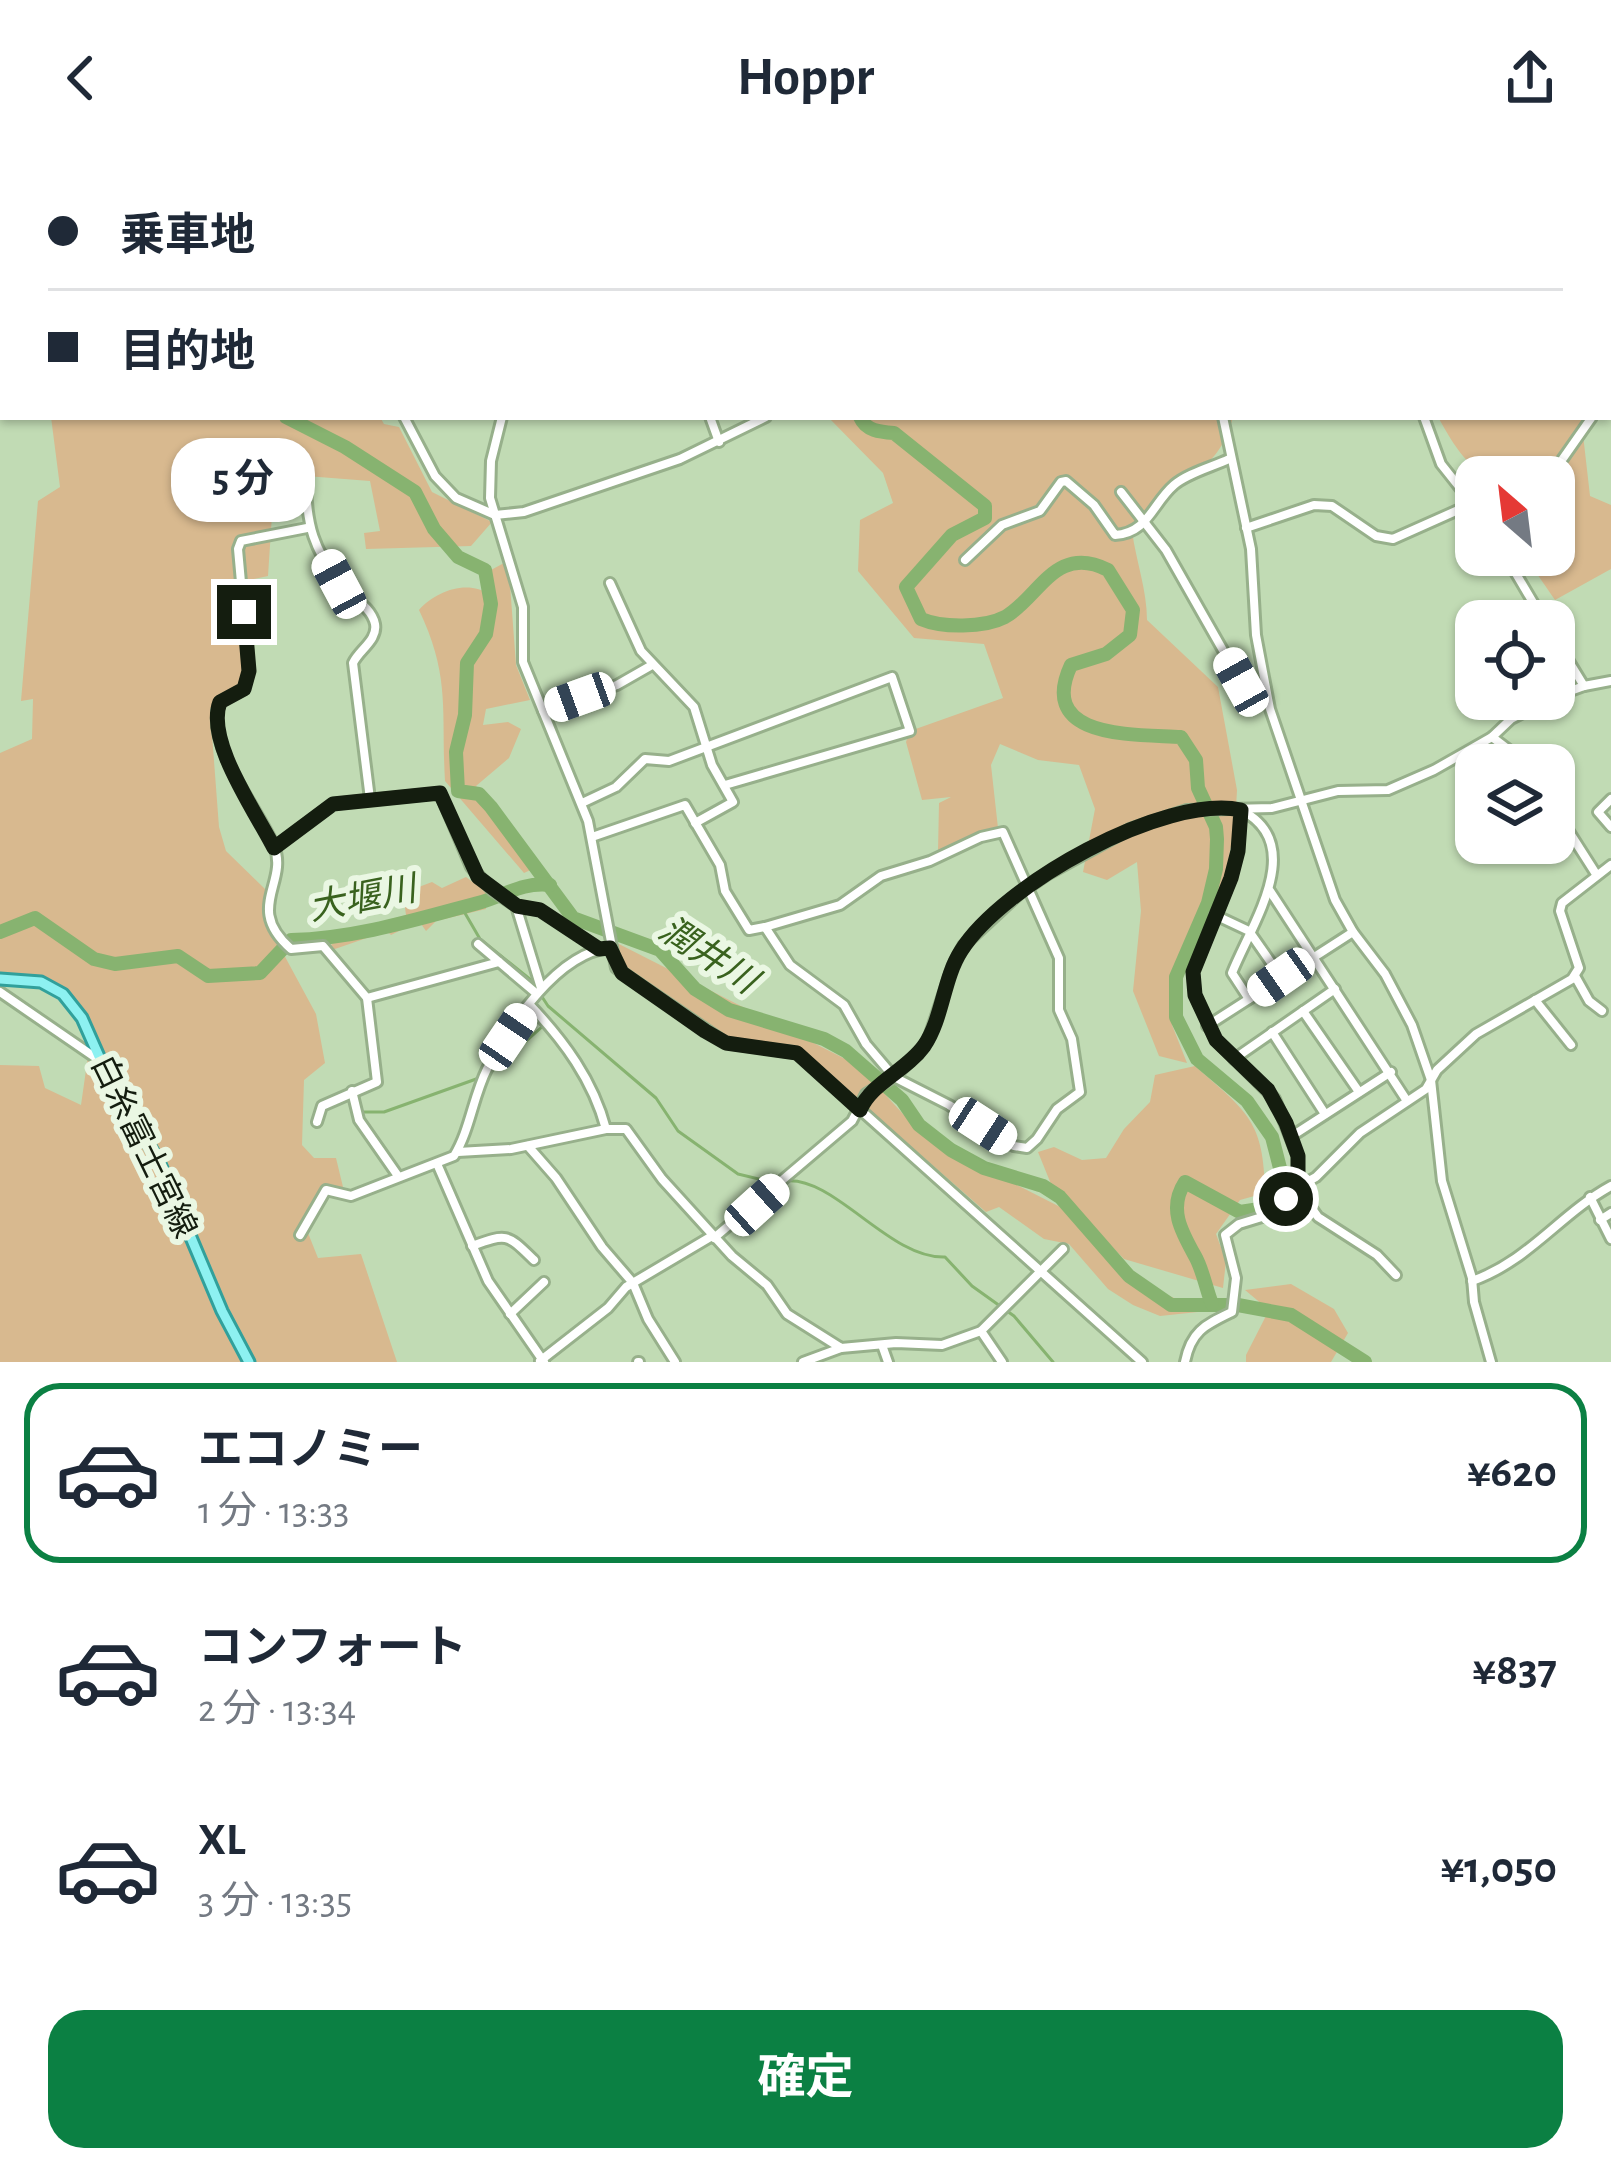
<!DOCTYPE html>
<html lang="ja">
<meta charset="utf-8">
<style>
:root{--surface:#fff;--page:#f6f6f7;--text:#1f2937;--muted:#747a83;--line:#e0e1e3;--accent:#0b8043}
body{margin:0;font-family:"Alegreya Sans","Noto Sans JP",sans-serif;background:var(--page);color:var(--text);height:100vh;display:flex;flex-direction:column;font-size:45px;white-space:nowrap}
*{box-sizing:border-box;margin:0}
p{font-size:39px;color:var(--muted)}
.icon{flex:none;width:66px;height:66px;fill:none;stroke:currentColor;stroke-width:2;stroke-linecap:round;stroke-linejoin:round}
.map{position:relative;height:1206px;overflow:hidden}
.details{display:flex;flex-direction:column;background:var(--surface);flex:1}
.details>*{flex:none}
.top-card{position:absolute;left:0px;top:0px;width:1611px;height:264px;box-shadow:0 3px 9px #0004;display:grid;align-content:center;height:264px;padding:0 48px;background:var(--surface)}
.needle{width:78px;rotate:332deg}
.fabs{position:absolute;left:1455px;top:300px;display:grid;gap:24px}
.fabs a{display:grid;place-items:center;width:120px;height:120px;border-radius:24px;background:var(--surface);box-shadow:0 3px 9px #0004;font-size:60px}
.end{position:absolute;width:54px;height:54px;margin:-27px;border:15px solid #141d0f;background:#fff;box-shadow:0 0 0 6px #fff}
.from{border-radius:50%}
.bubble{position:absolute;height:84px;border-radius:36px;background:var(--surface);box-shadow:0 3px 9px #0004;font-size:39px;font-weight:700;line-height:84px;text-align:center}
.car{position:absolute;width:36px;height:72px;margin:-36px -18px;border-radius:15px;box-shadow:0 0 9px 3px #0007;background:linear-gradient(#fff 24%,#345 0 40%,#fff 0 76%,#345 0 86%,#fff 0)}
.top-card b{display:flex;align-items:center;gap:42px;height:114px;font-size:45px}
.top-card b+b{border-top:3px solid var(--line)}
.top-card i{width:30px;height:30px;background:var(--text)}
ul{padding:21px 0 0;list-style:none}
li{display:flex;align-items:center;gap:36px;height:180px;margin:0 24px 18px;padding:0 24px;border:6px solid transparent;border-radius:36px}
li div{flex:1}
li b{display:block;font-size:45px}
li em{font-style:normal;font-weight:700}
li.current{border-color:var(--accent)}
li>.icon{width:108px;height:108px;stroke-width:1.5}
.cta{display:flex;gap:24px;margin-top:auto;padding:24px 48px}
.cta a{flex:1;height:138px;border-radius:36px;background:var(--accent);color:#fff;font-size:48px;font-weight:700;line-height:138px;text-align:center}
header{display:flex;justify-content:space-between;align-items:center;height:156px;padding:0 48px;background:var(--surface);font-size:54px;font-weight:700}
.map>svg:first-child{display:block}
.green{fill:#d8b98f}
.lines{fill:none;stroke-linecap:round;stroke-linejoin:round}
.stream{stroke:#87b370;stroke-width:3}
.river{stroke:#87b370;stroke-width:14}
.minor-casing{stroke:#97b08b;stroke-width:14}
.major-casing{stroke:#31a09b;stroke-width:15}
.minor{stroke:#fff;stroke-width:8}
.major{stroke:#8df1f1;stroke-width:9}
.route{stroke:#141d0f;stroke-width:15}
.labels{text-anchor:middle;stroke-width:12;stroke-linejoin:round;paint-order:stroke}
.street-label{font-size:33px;fill:#141d0f;stroke:#eaf7e3}
.water-label{font-size:36px;font-style:italic;fill:#39621e;stroke:#eaf7e3}
</style>
<header><svg class="icon" aria-label="back" viewBox="0 0 24 24"><path d="M15 5l-7 7 7 7"/></svg>Hoppr<svg class="icon" aria-label="share" viewBox="0 0 24 24"><path d="M12 15V3M7 8l5-5 5 5M5 13v7h14v-7"/></svg></header>
<div class="map">
<svg width="1611" height="1206" viewBox="0 0 1611 1206">
<rect width="100%" height="100%" fill="#c1dbb4"/>
<g class="green">
<path d="M51,261h329l4,7 15,3 33,65 60,30 -21,24 -105,3 -2,-16 16,-2 -10,-50 -64,-5 -33,24 -5,76 -23,5 -1,115 -34,12 9,119 7,24 39,38 17,57 -11,14 12,-7 33,61 9,49 -21,17 -2,65 12,13h22l7,29 -17,1 -22,35 14,35 43,-4 36,108h-397v-297l39,1 6,22 36,17 11,-77c-23,-38 -46,-58 -92,-54v-221l32,-14 1,-40 -12,2 17,-200 22,-14z"/>
<path d="M828,261h405c-15,54 -40,51 -75,84 -10,8 -18,20 -26,30 4,30 15,59 15,89l71,67 19,103 -2,36 -12,60 -15,36 -38,52 2,51 15,38 -28,-7 -26,-65 8,-80 -4,-49 -30,18 -24,-8 12,-63 -16,-44 -41,-5 -38,-16 -9,21 7,63 -60,23 1,-48 12,-6 -29,3 -16,-58 4,-11 93,-33 -19,-54 -70,-6 -56,-67 2,-51 33,-17 -10,-30z"/>
<path d="M1438,261h143l9,79 21,9v64l-56,31 -31,-45h30v-78c-70,0 -79,7 -116,-60z"/>
<path d="M504,407l6,22 6,80 14,35 -44,9 -3,16 25,-3 13,7 -12,29 -33,28 30,35 31,46 -13,6 -79,-92c-4,-70 6,-104 -26,-171 17,-19 49,-31 71,-15l1,-25z"/>
<path d="M466,721l20,15v17l-50,12 -10,10 -7,-10 -28,14 -4,-4 -55,19 -1,-5 13,-12 62,-18 -3,-22 29,-11 10,6z"/>
<path d="M613,785l246,125 55,60 56,35 102,52 77,75 58,23 -47,5 -27,-11 -25,-16 -39,-45 -25,-5 -45,-32 -13,5 -191,-167 -64,-6 -109,-75z"/>
<path d="M1195,910c52,46 69,54 70,127l-25,7 -24,34 10,27 -3,27 -99,-29 -73,-75 -13,-32 16,-5 28,13 24,-2 18,-29 26,-27 5,-27z"/>
<path d="M1291,1128l43,25 14,24 -17,29h-85v-7l23,-45 -24,-20z"/>
</g>
<g class="lines">
<g class="stream">
<path d="M462,752l18,31 51,41 17,26 108,92 22,33 60,43 37,9"/>
<path d="M488,919l55,-49"/>
<path d="M362,956h22l95,-34"/>
<path d="M785,1025c49,-6 104,78 160,76l27,29 42,30 39,46"/>
</g>
<g class="river">
<path d="M311,0l4,3"/>
<path d="M948,0v3"/>
<path d="M286,261l59,30 70,45 19,37 24,28 27,13 6,34 -5,30 -19,29 -2,52 -9,37 2,39 21,3 12,13 82,111 87,32 35,39 34,21 95,29 22,12 56,49 17,25 32,25 33,18 59,18 17,11 69,79 42,29h67l53,10 74,47"/>
<path d="M860,261c6,14 20,15 34,16l91,73v12l-33,17 -46,52 15,32c21,9 63,9 84,-2 34,-19 50,-74 103,-47l25,40 -3,25 -24,19 -35,11c-35,75 65,69 110,72l15,23 2,28 18,39 1,12 -1,30 -8,34 -32,74v40l21,42 50,42 25,36 9,35 -3,21 -12,15 -26,4 -55,-30c-17,26 -4,49 10,74 8,14 11,33 17,48"/>
<path d="M0,776l35,-14 59,41 21,5 63,-8 30,20 52,-3 31,-33c63,-1 127,-21 187,-37 27,-7 42,-21 72,-18"/>
</g>
<g class="minor-casing">
<g id="minor">
<path d="M187,0l1,3"/>
<path d="M662,0v3"/>
<path d="M1396,0v3"/>
<path d="M1458,0v3"/>
<path d="M27,3l3,-3"/>
<path d="M324,3v-3"/>
<path d="M513,3l7,-3"/>
<path d="M586,3l1,-3"/>
<path d="M853,3l1,-3"/>
<path d="M1209,3v-3"/>
<path d="M1237,3l9,-3"/>
<path d="M0,28l3,-3"/>
<path d="M1608,119l3,-4"/>
<path d="M1608,225l3,-2"/>
<path d="M404,261l31,59 21,22 39,17 29,-3 156,-53 86,-42"/>
<path d="M502,261l-11,44 -1,37 33,109v55l65,159 28,147 110,75 71,10 345,309"/>
<path d="M710,261l9,25"/>
<path d="M1223,261l28,132 5,86 14,74 65,191 18,32 32,42 27,51 19,55 11,101 30,97 2,24 17,60"/>
<path d="M1424,261l17,47 35,44"/>
<path d="M1550,321l42,-60"/>
<path d="M306,330c1,40 8,62 32,96 10,14 33,23 37,42 3,16 -16,26 -22,39l17,136"/>
<path d="M1121,336l45,58 75,132 6,7h19"/>
<path d="M307,372l-66,13 -3,8 11,122 -5,18 -24,13c-17,42 38,106 54,144 15,37 -30,62 17,103l32,-3 44,52 10,84 -55,24 -5,16"/>
<path d="M1246,372l68,-23 18,1 44,30 17,3 83,-37"/>
<path d="M1505,399l39,66"/>
<path d="M965,404l37,-35 38,-14 21,-29 5,-1 28,24 21,30c33,-2 37,-31 59,-50 14,-12 38,-18 55,-26"/>
<path d="M610,427l31,68 53,56 18,58 21,37 -38,21"/>
<path d="M1554,481l30,49"/>
<path d="M1554,541l30,-11 27,-5"/>
<path d="M543,555l74,-26 35,-20"/>
<path d="M1492,581l21,16 7,12"/>
<path d="M1611,643l-13,13 13,15"/>
<path d="M582,647l34,-16 29,-28 24,2 223,-84 18,54 -185,54"/>
<path d="M1554,652l42,66"/>
<path d="M1003,676l56,126v52l13,29 8,53 -23,17 -20,30 -10,9 -13,-2 -65,-41 -55,-28 -28,-33 -22,-39 -54,-40 -25,-38 75,-22 41,-29 49,-15 51,-24z"/>
<path d="M592,681l93,-32 35,60 5,26 24,39 16,-3"/>
<path d="M275,691l58,-43 107,-11 31,74 22,24 23,15 24,4 60,39"/>
<path d="M1270,735l137,210"/>
<path d="M516,750l25,82"/>
<path d="M1215,759l34,16 32,46"/>
<path d="M478,788l59,50"/>
<path d="M1575,820l14,25 13,10"/>
<path d="M0,836l99,68"/>
<path d="M367,842l132,-36"/>
<path d="M1535,844l36,45"/>
<path d="M530,849c34,36 63,75 76,124"/>
<path d="M1303,855l56,81"/>
<path d="M1207,870l146,-94"/>
<path d="M1272,876l53,82"/>
<path d="M1234,903l101,-70"/>
<path d="M352,935l7,29 39,56"/>
<path d="M1292,980l99,-64"/>
<path d="M528,990l28,32 46,69 31,36 15,36 27,43"/>
<path d="M458,996l53,-3 95,-20h20l36,50 70,77 35,29 20,29 54,34 55,-5 46,2 39,-14 82,-82"/>
<path d="M438,1010l50,115 56,81"/>
<path d="M1298,1031l18,-10 44,-44 66,-44 11,-19 39,-36 96,-55 7,-11 -19,-57 2,-8 49,-38"/>
<path d="M1298,1033l20,28 59,38 19,20"/>
<path d="M1590,1041l21,42"/>
<path d="M1600,1064l11,-7"/>
<path d="M300,1079l26,-45 25,6 103,-40c16,-26 19,-59 33,-87 22,-43 71,-117 123,-121"/>
<path d="M714,1082l138,-117 14,-27 28,-17 26,-26 8,-11 25,-75 10,-19 56,-52 29,-20 82,-45 57,-19 85,-2 66,-17 50,-1 46,-20 58,-33 19,-18 39,-20"/>
<path d="M472,1090c36,-13 35,-12 62,14"/>
<path d="M1472,1125c57,-20 88,-67 139,-95"/>
<path d="M510,1158l34,-32"/>
<path d="M981,1175l21,31"/>
<path d="M882,1189l6,17"/>
<path d="M540,1205l68,-53 18,-21 86,-51"/>
<path d="M638,1206h1"/>
<path d="M803,1206l38,-14"/>
<path d="M1185,1206c6,-31 20,-37 47,-50l4,-34 -11,-43 14,-11 36,-11 23,-30v-26l-23,-58 -59,-59 -21,-45 -2,-23 38,-94 7,-27 3,-41c67,34 11,113 -9,163l17,26"/>
</g>
</g>
<g class="major-casing">
<path id="major" d="M0,823l41,3 22,12 19,24 19,43 59,103 62,147 27,51"/>
</g>
<use href="#minor" class="minor"/>
<use href="#major" class="major"/>
</g>
<g class="lines">
<path class="route" d="M244,456l5,59 -5,18 -24,13c-15,39 36,110 54,146l59,-44 107,-11 38,84 39,29 23,4 59,39 11,-1 12,25 83,58 21,12 71,10 63,57c11,-27 46,-39 64,-64 19,-28 19,-67 37,-95 41,-66 203,-157 280,-141l-3,41 -7,27 -38,94 2,23 21,45 52,50 18,33 12,33v27l-12,16"/>
</g>
<g class="labels">
<g class="street-label">
<text transform="translate(145 990) rotate(64)" y="12">白糸富士宮線</text>
</g>
<g class="water-label">
<text transform="translate(362 741) rotate(-11)" y="13">大堰川</text>
<text transform="translate(709 798) rotate(33)" y="13">潤井川</text>
</g>
</g>
</svg>
<div class="fabs">
<a><svg class="needle" viewBox="-14 -14 28 28"><path d="M0-13l5 13h-10z" fill="#e53935"/><path d="M0 13l5-13h-10z" fill="#747a83"/></svg></a>
<a><svg class="icon" aria-label="locate" viewBox="0 0 24 24"><circle cx="12" cy="12" r="6"/><path d="M12 2v4M12 18v4M2 12h4M18 12h4"/></svg></a>
<a><svg class="icon" aria-label="layers" viewBox="0 0 24 24"><path d="M12 4l9 5-9 5-9-5zM3 14l9 5 9-5"/></svg></a>
</div>
<i class="end from" style="left:1286px;top:1043px"></i>
<i class="end" style="left:244px;top:456px"></i>
<div class="bubble" style="left:171px;top:282px;width:144px">5 分</div>
<i class="car" style="left:339px;top:428px;rotate:332deg"></i>
<i class="car" style="left:1241px;top:526px;rotate:331deg"></i>
<i class="car" style="left:580px;top:541px;rotate:250deg"></i>
<i class="car" style="left:1281px;top:821px;rotate:235deg"></i>
<i class="car" style="left:508px;top:881px;rotate:34deg"></i>
<i class="car" style="left:983px;top:970px;rotate:123deg"></i>
<i class="car" style="left:757px;top:1049px;rotate:48deg"></i>
<div class="top-card">
<b><i class="from"></i>乗車地</b>
<b><i></i>目的地</b>
</div>
</div>
<section class="details">
<ul>
<li class="current"><svg class="icon" aria-label="car" viewBox="0 0 24 24"><path d="M5 17H2v-5l4-1 3-4h7l3 4 3 1v5h-3M9 17h6M6 11h13"/><circle cx="7" cy="17" r="2"/><circle cx="17" cy="17" r="2"/></svg><div><b>エコノミー</b><p>1 分 · 13:33</p></div><em>¥620</em></li>
<li><svg class="icon" aria-label="car" viewBox="0 0 24 24"><path d="M5 17H2v-5l4-1 3-4h7l3 4 3 1v5h-3M9 17h6M6 11h13"/><circle cx="7" cy="17" r="2"/><circle cx="17" cy="17" r="2"/></svg><div><b>コンフォート</b><p>2 分 · 13:34</p></div><em>¥837</em></li>
<li><svg class="icon" aria-label="car" viewBox="0 0 24 24"><path d="M5 17H2v-5l4-1 3-4h7l3 4 3 1v5h-3M9 17h6M6 11h13"/><circle cx="7" cy="17" r="2"/><circle cx="17" cy="17" r="2"/></svg><div><b>XL</b><p>3 分 · 13:35</p></div><em>¥1,050</em></li>
</ul>
<div class="cta"><a>確定</a></div>
</section>
